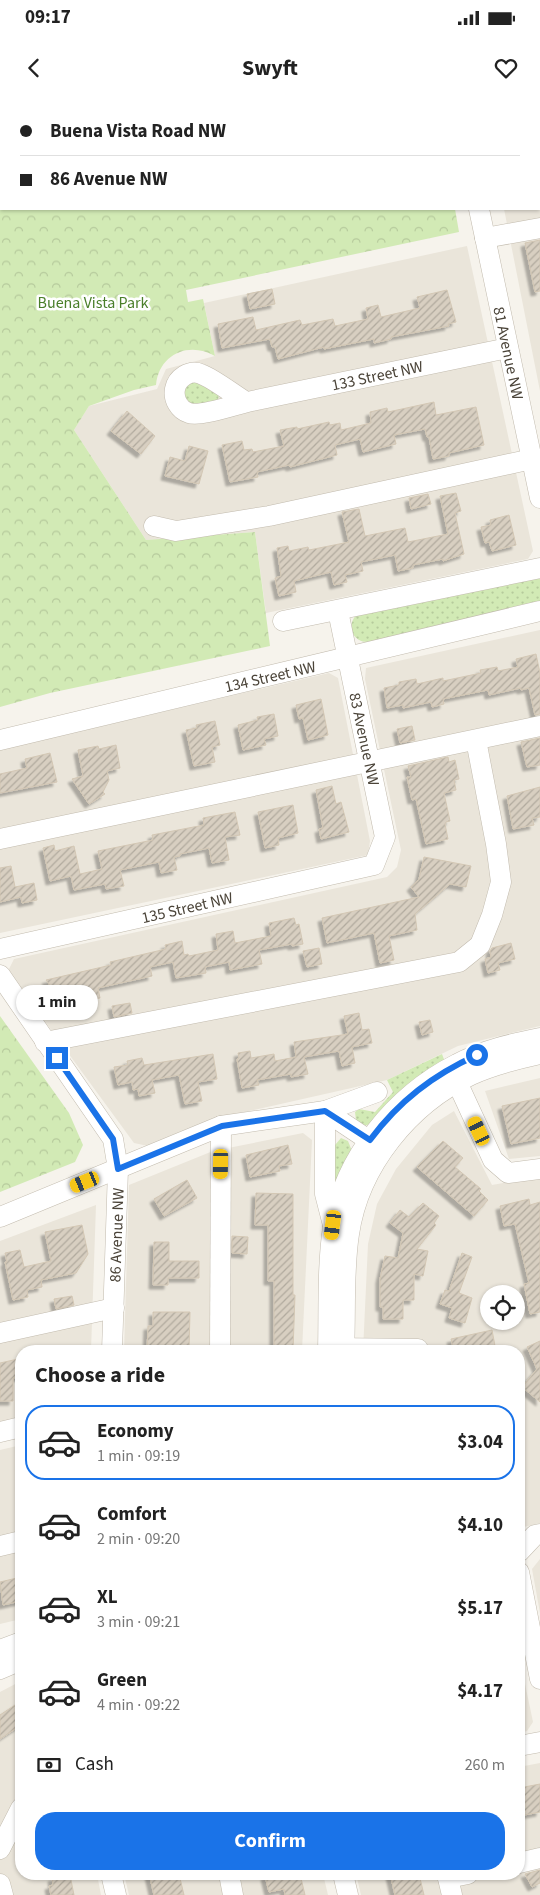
<!DOCTYPE html>
<meta charset="utf-8">
<style>
:root{--surface:#fff;--page:#f2f2f2;--text:#222;--muted:#767676;--line:#e0e0e0;--accent:#1a73e8}
body{margin:0;font-family:"Source Sans 3",sans-serif;background:var(--page);color:var(--text);height:100vh;display:flex;flex-direction:column;font-size:19px;white-space:nowrap}
*{box-sizing:border-box;margin:0}
p{font-size:16px;color:var(--muted)}
.icon{flex:none;width:28px;height:28px;fill:none;stroke:currentColor;stroke-width:2;stroke-linecap:round;stroke-linejoin:round}
.map{position:relative;flex:1;overflow:hidden}
.panel{position:absolute;left:15px;top:1245px;width:510px;height:535px;display:flex;flex-direction:column;background:var(--surface);border-radius:20px;box-shadow:0 1px 4px #0004}
.panel>*{flex:none}
.banner{position:absolute;left:0px;top:0px;width:540px;height:110px;box-shadow:0 1px 4px #0004;display:grid;align-content:center;height:110px;padding:0 20px;background:var(--surface)}
.controls{position:absolute;left:480px;top:1185px;display:grid;gap:10px}
.controls a{display:grid;place-items:center;width:45px;height:45px;border-radius:50%;background:var(--surface);box-shadow:0 1px 4px #0004;font-size:25px}
.end{position:absolute;width:22px;height:22px;margin:-11px;border:6px solid #1a73e8;background:#fff;box-shadow:0 0 0 2px #fff}
.from{border-radius:50%}
.bubble{position:absolute;height:35px;border-radius:18px;background:var(--surface);box-shadow:0 1px 4px #0004;font-size:16px;font-weight:700;line-height:35px;text-align:center}
.car{position:absolute;width:15px;height:30px;margin:-15px -8px;border-radius:6px;box-shadow:0 0 4px 1px #0007;background:linear-gradient(#f5c518 24%,#345 0 40%,#f5c518 0 76%,#345 0 86%,#f5c518 0)}
.banner b{display:flex;align-items:center;gap:18px;height:48px;font-size:19px}
.banner b+b{border-top:1px solid var(--line)}
.banner i{width:12px;height:12px;background:var(--text)}
ul{padding:0;list-style:none}
li{display:flex;align-items:center;gap:15px;height:75px;margin:0 10px 8px;padding:0 10px;border:2px solid transparent;border-radius:20px}
li div{flex:1}
li b{display:block;font-size:19px}
li em{font-style:normal;font-weight:700}
li.selected{border-color:var(--accent)}
li>.icon{width:45px;height:45px;stroke-width:1.5}
h2{padding:0 20px;font-size:22px;line-height:60px}
.pay{display:flex;align-items:center;gap:12px;height:55px;padding:0 20px;font-size:19px}
.pay p{margin-inline-start:auto}
.primary-button{display:flex;gap:10px;margin-top:auto;padding:10px 20px}
.primary-button a{flex:1;height:58px;border-radius:20px;background:var(--accent);color:#fff;font-size:20px;font-weight:700;line-height:58px;text-align:center}
.status{display:flex;justify-content:space-between;align-items:center;height:35px;padding:0 25px;background:var(--surface);direction:ltr}
.status svg{height:14px;fill:currentColor}
header{display:flex;justify-content:space-between;align-items:center;height:65px;padding:0 20px;background:var(--surface);font-size:22px;font-weight:700}
.map>svg:first-child{display:block}
.residential{fill:#eae5da;fill-rule:evenodd}
.grass{fill:url(#grass-dots)}
.park{fill:url(#park-crowns)}
.building{fill:url(#building-hatch);stroke:#d3c7b4;filter:url(#shadow)}
.lines{fill:none;stroke-linecap:round;stroke-linejoin:round}
.minor-casing{stroke:#c2bbae;stroke-width:21}
.minor{stroke:#fff;stroke-width:20}
.route{stroke:#1a73e8;stroke-width:6}
.labels{text-anchor:middle;stroke-width:5;stroke-linejoin:round;paint-order:stroke}
.park-label{font-size:16px;fill:#4a7f2a;stroke:#fff}
.street-label{font-size:16px;fill:#4b4439;stroke:#fff}
</style>
<div class="status"><b>09:17</b><svg viewBox="0 0 49 12"><path d="M0 12V9h3v3zM5 12V6h3v6zM10 12V3h3v9zM15 12V0h3v12zM26 1h20v11H26zM47 4h2v5h-2z"/></svg></div>
<header><svg class="icon" aria-label="back" viewBox="0 0 24 24"><path d="M15 5l-7 7 7 7"/></svg>Swyft<svg class="icon" aria-label="heart" viewBox="0 0 24 24"><path d="M12 20l-8-8c-3-5 5-10 8-4 3-6 11-1 8 4z"/></svg></header>
<div class="map">
<svg width="540" height="1795" viewBox="0 0 540 1795">
<defs>
<pattern id="grass-dots" width="8" height="8" patternUnits="userSpaceOnUse" patternTransform="scale(1.25)"><rect width="8" height="8" fill="#d2eab5"/><path d="M2 2h.1M6 6h.1" fill="none" stroke="#b6ca9c" stroke-width="1.8" stroke-linecap="round"/></pattern>
<pattern id="park-crowns" width="20" height="18" patternUnits="userSpaceOnUse" patternTransform="scale(1.25)"><rect width="20" height="18" fill="#d2eab5"/><path d="M2 6a3 3 0 1 1 6 0M12 15a3 3 0 1 1 6 0" fill="none" stroke="#b6ca9c"/></pattern>
<pattern id="building-hatch" width="6" height="6" patternUnits="userSpaceOnUse" patternTransform="scale(1.25)"><rect width="6" height="6" fill="#d8cfc1"/><path d="M-1 1l2-2M0 6l6-6M5 7l2-2" fill="none" stroke="#b1aa9e"/></pattern>
<filter id="shadow"><feDropShadow dx="-4" dy="4" stdDeviation="1" flood-color="#0004"/></filter>
</defs>
<rect width="100%" height="100%" fill="#f6f3ec"/>
<g class="residential">
<path d="M540,26v265l-36,-182h35z"/>
<path d="M467,146l66,305 -5,8 -262,54 -11,-81 -109,8 -72,-110 15,-24 68,-17 9,-20 49,-13 -11,-53z"/>
<path d="M540,530v396l-82,20 -71,34 -169,38 -70,28 -14,-3 -126,-172 6,-12 373,-82 10,-10 4,-17 -36,-171 1,-11z"/>
<path d="M329,573l9,5 32,163 -2,14 -368,78v-183z"/>
<path d="M540,978v78l-31,3 -24,-68z"/>
<path d="M454,1011l38,74 48,-9v347l-16,4 -5,6v-182h-156l5,-107 9,-40 19,-35 36,-44zM489,1194h27v27h-27z"/>
<path d="M303,1033l9,7 -10,211h-178l5,-166 84,-34z"/>
<path d="M96,1105l-5,146h-70v67l-21,4v-181z"/>
<path d="M21,1345v174l-21,5v-174z"/>
<path d="M540,1459v54l-8,-44z"/>
<path d="M519,1555l14,67 -6,9 -8,2z"/>
<path d="M21,1581v193h76l4,21h-101v-203z"/>
<path d="M540,1663v132h-179l-5,-21h163v-107z"/>
<path d="M124,1774h199l5,21h-199z"/>
</g>
<g class="grass">
<path d="M192,279l27,15 -1,6 -20,7 -14,-6 -1,-15z"/>
<path d="M538,478l2,1v25l-172,38c-15,0 -22,-15 -12,-27z"/>
<path d="M442,954l3,8 -75,62 -6,2 -8,-6 -1,-8 4,-3 16,3 18,-20 -6,-12z"/>
<path d="M341,1038l7,3 4,10 -14,33h-3v-39z"/>
</g>
<g class="park">
<path d="M0,0h450l-449,1v108h454l4,23 -273,58 2,12 15,-3 12,57c-26,-15 -56,-2 -59,29l-22,5 -45,16 -15,24 72,110 109,-8 15,114 -220,47 -50,14z"/>
<path d="M483,0h57v26l-1,-25z"/>
<path d="M0,916l69,97 14,32 -8,17 -75,30z"/>
</g>
<g class="building">
<path d="M540,140v51l-5,1 -10,-49z"/>
<path d="M272,189l3,15 -25,5 -3,-15z"/>
<path d="M447,190l9,32 -8,2 1,2 -58,11v2l-17,4v-4l-50,10v-2l-46,12 -3,-12h-3l-2,-8 -48,9 -4,-24 35,-7 3,13 44,-10 2,5 31,-6 2,7 33,-7 -2,-11 12,-3 3,12 39,-9 -3,-11z"/>
<path d="M434,302l2,13 40,-8 8,38 -35,8v3l-16,3 -4,-22h-2l-2,-8 -31,6 2,9 -33,8 -3,-13 -25,6 2,10 -47,12 -1,-2 -32,7 1,5 -28,5 -8,-37 20,-4 2,9 8,-1 1,3 31,-6 -4,-16 17,-3v2l32,-7 1,3 10,-2 1,7 30,-7 -1,-11 17,-4 1,4z"/>
<path d="M127,311l28,25 -14,18 -30,-23z"/>
<path d="M189,346l19,5 -9,33 -34,-8 5,-19 15,4z"/>
<path d="M456,393l5,18 -6,2 9,41 -21,7v-2l-30,6v3l-15,3 -3,-16 -34,7 2,9 -18,4 2,7 -13,3 -3,-13 -37,9 2,11 -17,4 -4,-18 6,-2 -4,-28 11,-2 1,5 19,-4 1,3 40,-8 -7,-30 17,-3 6,27 40,-8 3,14 40,-8 -8,-38z"/>
<path d="M428,394l3,10 -20,5 -2,-11z"/>
<path d="M509,415l7,30 -24,6 -3,-9 -4,1 -4,-16 10,-2 -1,-5z"/>
<path d="M536,554l4,19v41l-5,1 -6,-27 -8,2v-2l-32,7 -1,-5 -45,9 1,5 -12,3 -1,-5 -28,6v-3l-16,3 -3,-20 15,-3v-3l17,-3 1,5 26,-6v3l38,-8 -1,-3 17,-3 1,4 20,-4 -2,-8z"/>
<path d="M321,599l7,36 -20,5 -5,-22 -4,1 -3,-14z"/>
<path d="M274,614l4,22 -14,3 2,6 -23,5 -5,-25 20,-5 -1,-3z"/>
<path d="M215,621l5,24 -8,2 3,15 -21,4 -8,-36 11,-2 -1,-3z"/>
<path d="M412,626l3,14 -15,3 -3,-14z"/>
<path d="M540,638v27l-13,2 -6,-25z"/>
<path d="M116,645l4,23 -13,3 2,9 -6,12 2,2 -16,10 -17,-25 11,-3 -5,-26 20,-4 1,3z"/>
<path d="M50,653l7,29 -57,11v-19l27,-6 -2,-9z"/>
<path d="M448,657l1,5 6,-2 4,19 -5,1 2,10 -12,3 6,28 -4,1 -1,2 3,15 -22,5 -10,-45 -4,1 -5,-23h4l-3,-11z"/>
<path d="M332,686l4,18 5,-2 8,30 -28,7 -2,-10 4,-1 -7,-38z"/>
<path d="M540,687v30l-8,1 2,7 -21,4 -6,-33z"/>
<path d="M293,705l5,28 -20,5 1,7 -14,3 -7,-36z"/>
<path d="M235,712l5,23 -15,2 4,23 -17,3 -3,-15 -29,6v2l-6,1 3,13 -16,3 -2,-11 -39,8 4,16 -18,3 -1,-5 -31,6 -3,-14 -21,5 -7,-33 11,-3 1,6 19,-5 6,28 22,-5 -4,-18 55,-11 -1,-5 52,-10 -1,-7z"/>
<path d="M424,757l47,9 -5,21 -16,-3 -35,30 2,16 -28,6 5,24 -14,3 -6,-30 -47,10 -5,-25 97,-21 -8,-10 8,-8z"/>
<path d="M11,766l4,21 19,-4 3,17 -15,3 -1,-6 -21,5v-34z"/>
<path d="M294,818l2,7 3,-1 4,20 -11,2v-2l-33,6 3,14 -32,6 -1,-8 -24,5 1,6 -30,5 -3,-16 -23,5 2,9 -54,12 2,10 -35,8 -19,-26 65,-15 -1,-3 56,-13 -1,-4 17,-4 2,14 4,-1 1,2 29,-6 -2,-16 17,-3 2,12 36,-7 -2,-13z"/>
<path d="M511,843l4,16 -17,4 2,7 -12,3 -3,-14 6,-2 -1,-6 2,-3z"/>
<path d="M319,848l3,16 -15,3 -4,-16z"/>
<path d="M130,903l2,10 -18,4 -2,-11z"/>
<path d="M359,913l3,17 7,-1 3,14 -20,4 3,16 -13,3 -3,-15 -35,6 4,17 -17,3v-3l-34,6 2,5 -17,3 -5,-29 2,-1 -1,-5 12,-2 1,7 23,-4 1,7 21,-4 -2,-15 54,-8 -4,-18z"/>
<path d="M430,920l3,12 -11,3 -3,-13z"/>
<path d="M213,954l4,25 -19,3 4,19 -17,3 -6,-29 -27,5 3,13 -16,3 -1,-7 -5,1 -1,-8 -14,3 -4,-18 14,-2 -1,-4 15,-3 2,7z"/>
<path d="M540,998v40l-29,6 -9,-38z"/>
<path d="M443,1041l20,17 -8,9 26,22 -2,2 9,9 -14,16 -57,-49z"/>
<path d="M288,1045l4,19 -13,2 1,5 -30,6 -4,-22z"/>
<path d="M187,1080l10,18 -33,18 -10,-17z"/>
<path d="M256,1093l37,1v101h2l-2,56h-19v-70h-6v-56h-13z"/>
<path d="M529,1099l1,6 10,-3v110l-10,2 -6,-30 5,-1 -14,-59 -11,2 -4,-20z"/>
<path d="M423,1103l16,13 -5,7 2,2 -19,24 11,2 -5,25 -9,-2v26h-11v19h-20v-12h-3v-28l5,-23 13,2 5,-25 -13,-10 10,-13 9,7z"/>
<path d="M82,1125l6,29 -12,19 -35,7 1,7 -15,3 1,7 -15,3 -8,-38h2l-2,-9 15,-3 4,17 27,-6 -6,-29z"/>
<path d="M232,1136l16,1 -1,17 -15,-1z"/>
<path d="M154,1142h15v19h30v17h-31v7h-15z"/>
<path d="M462,1153l10,4 -13,36 13,5 -7,25 -16,-5 3,-10 -12,-4 5,-14 4,1z"/>
<path d="M72,1196l2,9 -18,4 -2,-10z"/>
<path d="M153,1212h37l-1,39h-42l1,-25h5z"/>
<path d="M492,1230l4,21h-42l-3,-12z"/>
<path d="M540,1241v61l-18,-15 15,-18 -10,-22z"/>
<path d="M18,1259l3,18 -8,1v23h-13v-38z"/>
<path d="M21,1477v24l-18,4 -3,-23z"/>
<path d="M21,1601v24l-21,14v-24z"/>
<path d="M540,1684v28l-21,4v-28z"/>
<path d="M540,1770v13l-8,4 -7,-13z"/>
<path d="M149,1774h30l5,21h-30z"/>
<path d="M276,1774h24l5,21h-20l-1,-6 -15,3 -4,-16z"/>
<path d="M390,1774h29l5,21h-29z"/>
<path d="M70,1775l4,20h-23l-2,-9 4,-1 -1,-7z"/>
</g>
<g class="lines">
<g class="minor-casing">
<g id="minor">
<path d="M479,109l61,289"/>
<path d="M485,138l55,-10"/>
<path d="M246,302c-13,-8 -32,-23 -45,-28 -11,-5 -24,4 -26,15 -2,10 4,21 14,24 12,4 48,-9 63,-12 85,-18 170,-36 256,-53"/>
<path d="M154,426l22,5 93,-15 263,-57"/>
<path d="M283,521l257,-53"/>
<path d="M0,640l540,-129"/>
<path d="M0,739l540,-113"/>
<path d="M0,849l374,-84 11,-28 -47,-226"/>
<path d="M0,875l113,164 5,30 -6,182"/>
<path d="M45,942l414,-80 21,-17 12,-30 9,-33 -5,-38 -20,-104"/>
<path d="M457,982l36,78 15,13 32,-4"/>
<path d="M325,1011v83l8,31"/>
<path d="M325,1011l54,36"/>
<path d="M0,1117l221,-91 104,-15 52,-19"/>
<path d="M0,1233l114,-25"/>
<path d="M332,1248l86,1"/>
<path d="M220,1251l1,-225"/>
<path d="M328,1251c1,-41 -1,-83 5,-124 11,-70 63,-132 124,-163 26,-14 54,-20 83,-26"/>
<path d="M344,1251c2,-39 -1,-78 5,-117 10,-69 61,-130 122,-159 22,-10 46,-16 69,-21"/>
<path d="M0,1332l21,-5"/>
<path d="M0,1446l21,-5"/>
<path d="M519,1452l16,-17 5,-1"/>
<path d="M519,1472l21,107"/>
<path d="M0,1550l21,-8"/>
<path d="M0,1569l21,-9"/>
<path d="M519,1646l21,-4"/>
<path d="M0,1749l21,-41"/>
<path d="M519,1763l21,-5"/>
<path d="M111,1774l5,21"/>
<path d="M229,1774l4,21"/>
<path d="M343,1774l5,21"/>
<path d="M447,1774l5,21"/>
<path d="M448,1778l20,-4"/>
<path d="M0,1784l3,11"/>
</g>
</g>
<use href="#minor" class="minor"/>
</g>
<g class="lines">
<path class="route" d="M57,958l56,81 5,30 104,-43 103,-15 45,29c29,-39 63,-65 107,-85"/>
</g>
<g class="labels">
<g class="park-label">
<text x="93" y="208">Buena Vista Park</text>
</g>
<g class="street-label">
<text transform="translate(509 253) rotate(78)" y="6">81 Avenue NW</text>
<text transform="translate(377 275) rotate(-12)" y="6">133 Street NW</text>
<text transform="translate(270 576) rotate(-13)" y="6">134 Street NW</text>
<text transform="translate(365 639) rotate(78)" y="6">83 Avenue NW</text>
<text transform="translate(187 807) rotate(-13)" y="6">135 Street NW</text>
<text transform="translate(116 1135) rotate(-88)" y="6">86 Avenue NW</text>
</g>
</g>
</svg>
<div class="controls">
<a><svg class="icon" aria-label="locate" viewBox="0 0 24 24"><circle cx="12" cy="12" r="6"/><path d="M12 2v4M12 18v4M2 12h4M18 12h4"/></svg></a>
</div>
<i class="end from" style="left:477px;top:955px"></i>
<i class="end" style="left:57px;top:958px"></i>
<div class="bubble" style="left:16px;top:885px;width:82px">1 min</div>
<i class="car" style="left:479px;top:1031px;rotate:335deg"></i>
<i class="car" style="left:221px;top:1064px;rotate:181deg"></i>
<i class="car" style="left:85px;top:1082px;rotate:248deg"></i>
<i class="car" style="left:333px;top:1125px;rotate:187deg"></i>
<div class="banner">
<b><i class="from"></i>Buena Vista Road NW</b>
<b><i></i>86 Avenue NW</b>
</div>
<section class="panel">
<h2>Choose a ride</h2>
<ul>
<li class="selected"><svg class="icon" aria-label="car" viewBox="0 0 24 24"><path d="M5 17H2v-5l4-1 3-4h7l3 4 3 1v5h-3M9 17h6M6 11h13"/><circle cx="7" cy="17" r="2"/><circle cx="17" cy="17" r="2"/></svg><div><b>Economy</b><p>1 min · 09:19</p></div><em>$3.04</em></li>
<li><svg class="icon" aria-label="car" viewBox="0 0 24 24"><path d="M5 17H2v-5l4-1 3-4h7l3 4 3 1v5h-3M9 17h6M6 11h13"/><circle cx="7" cy="17" r="2"/><circle cx="17" cy="17" r="2"/></svg><div><b>Comfort</b><p>2 min · 09:20</p></div><em>$4.10</em></li>
<li><svg class="icon" aria-label="car" viewBox="0 0 24 24"><path d="M5 17H2v-5l4-1 3-4h7l3 4 3 1v5h-3M9 17h6M6 11h13"/><circle cx="7" cy="17" r="2"/><circle cx="17" cy="17" r="2"/></svg><div><b>XL</b><p>3 min · 09:21</p></div><em>$5.17</em></li>
<li><svg class="icon" aria-label="car" viewBox="0 0 24 24"><path d="M5 17H2v-5l4-1 3-4h7l3 4 3 1v5h-3M9 17h6M6 11h13"/><circle cx="7" cy="17" r="2"/><circle cx="17" cy="17" r="2"/></svg><div><b>Green</b><p>4 min · 09:22</p></div><em>$4.17</em></li>
</ul>
<div class="pay"><svg class="icon" aria-label="cash" viewBox="0 0 24 24"><path d="M3 7h18v10H3z"/><circle cx="12" cy="12" r="2"/></svg>Cash<p>260 m</p></div>
<div class="primary-button"><a>Confirm</a></div>
</section>
</div>
